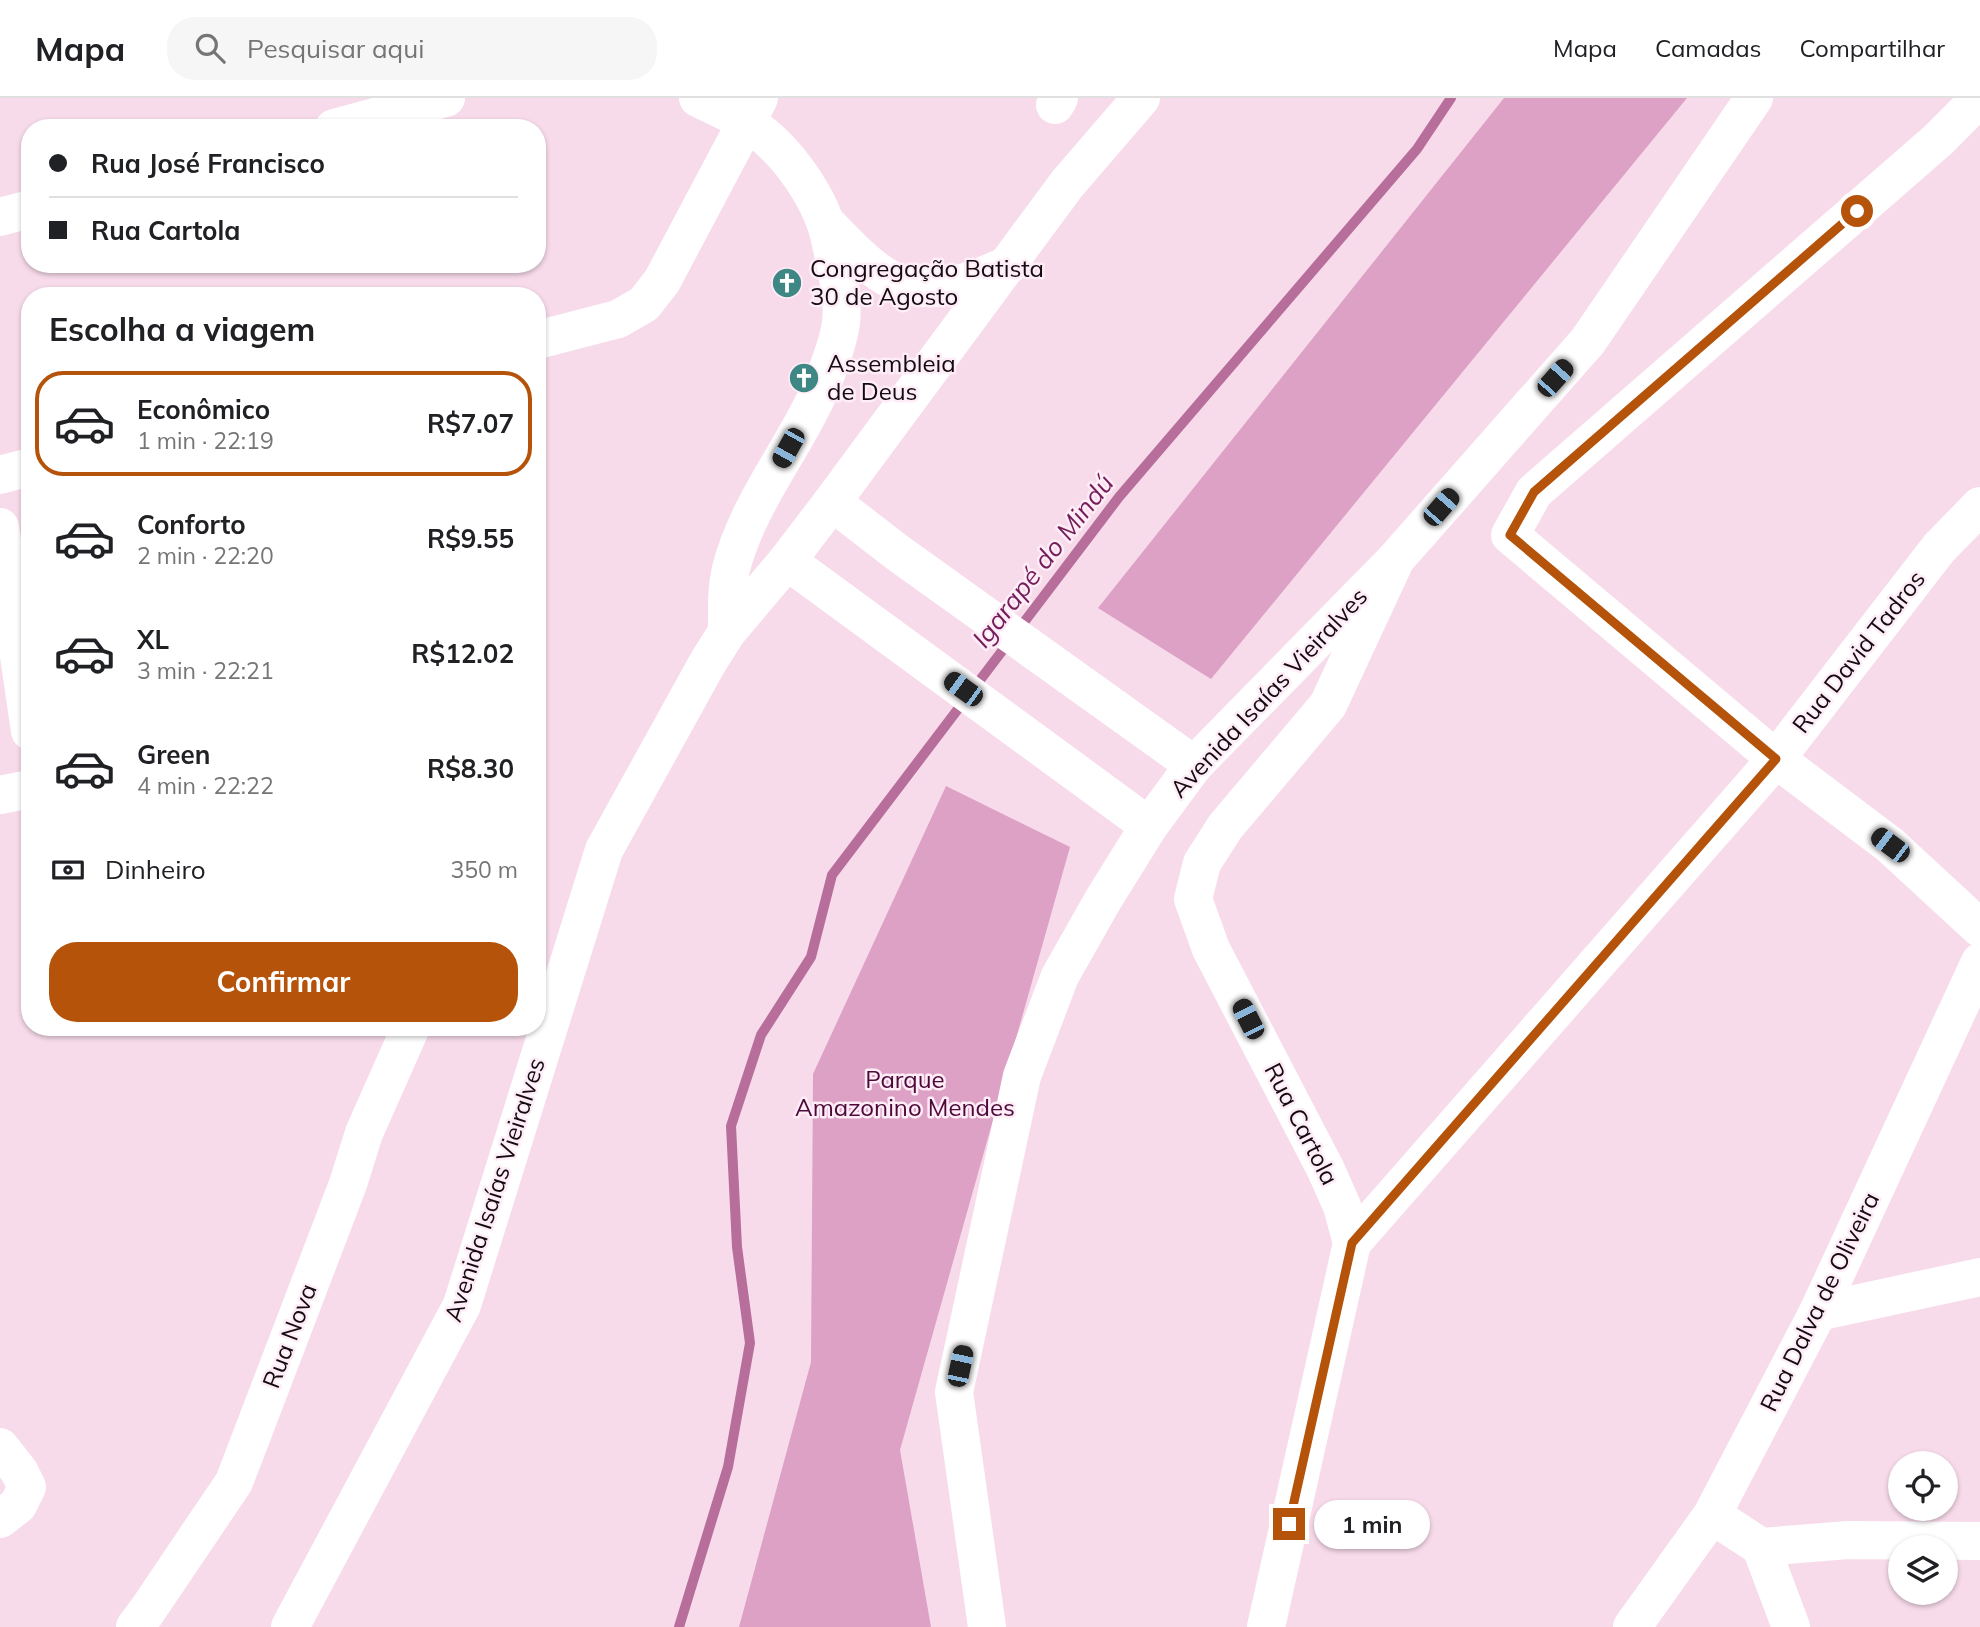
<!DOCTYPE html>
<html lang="pt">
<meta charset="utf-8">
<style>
:root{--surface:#fff;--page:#f6f6f6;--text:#202124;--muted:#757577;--line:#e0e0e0;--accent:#b45309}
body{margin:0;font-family:Mulish,sans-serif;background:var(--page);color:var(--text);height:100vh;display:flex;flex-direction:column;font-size:26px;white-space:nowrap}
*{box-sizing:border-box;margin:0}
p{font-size:23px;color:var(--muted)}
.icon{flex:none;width:38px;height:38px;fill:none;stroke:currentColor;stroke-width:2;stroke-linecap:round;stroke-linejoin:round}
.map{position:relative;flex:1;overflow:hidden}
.side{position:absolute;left:21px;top:189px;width:525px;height:749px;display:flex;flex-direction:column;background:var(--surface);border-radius:28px;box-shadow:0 2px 5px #0004}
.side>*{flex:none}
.top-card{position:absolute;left:21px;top:21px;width:525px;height:154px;border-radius:28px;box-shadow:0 2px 5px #0004;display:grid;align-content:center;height:154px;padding:0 28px;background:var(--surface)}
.fabs{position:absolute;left:1888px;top:1353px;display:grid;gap:14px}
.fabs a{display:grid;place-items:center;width:70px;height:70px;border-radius:50%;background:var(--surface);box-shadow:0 2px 5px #0004;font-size:35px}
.end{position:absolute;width:32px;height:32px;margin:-16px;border:9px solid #b45309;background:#fff;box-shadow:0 0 0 4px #fff}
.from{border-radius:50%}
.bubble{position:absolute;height:49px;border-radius:24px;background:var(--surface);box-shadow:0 2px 5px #0004;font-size:23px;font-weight:700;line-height:49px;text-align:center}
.car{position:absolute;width:21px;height:42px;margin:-21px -10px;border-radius:9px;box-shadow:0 0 5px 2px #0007;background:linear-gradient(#222 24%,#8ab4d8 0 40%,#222 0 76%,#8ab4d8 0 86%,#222 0)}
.top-card b{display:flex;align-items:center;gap:24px;height:66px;font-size:26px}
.top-card b+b{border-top:2px solid var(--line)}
.top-card i{width:18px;height:18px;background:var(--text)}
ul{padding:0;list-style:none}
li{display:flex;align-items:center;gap:21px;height:105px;margin:0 14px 10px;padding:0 14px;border:4px solid transparent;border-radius:28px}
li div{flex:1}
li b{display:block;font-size:26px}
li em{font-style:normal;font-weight:700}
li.active{border-color:var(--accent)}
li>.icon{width:63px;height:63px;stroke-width:1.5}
h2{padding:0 28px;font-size:32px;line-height:84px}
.pay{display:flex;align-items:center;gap:18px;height:77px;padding:0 28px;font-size:26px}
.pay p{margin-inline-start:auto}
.cta{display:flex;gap:14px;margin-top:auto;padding:14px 28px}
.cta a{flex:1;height:80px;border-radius:28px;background:var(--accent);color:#fff;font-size:28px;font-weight:700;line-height:80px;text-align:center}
header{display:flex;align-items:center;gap:42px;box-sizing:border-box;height:98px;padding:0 35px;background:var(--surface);border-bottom:2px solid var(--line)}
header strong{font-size:33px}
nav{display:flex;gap:38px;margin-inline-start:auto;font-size:24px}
.search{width:490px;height:63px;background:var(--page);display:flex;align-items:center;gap:18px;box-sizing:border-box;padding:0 24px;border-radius:28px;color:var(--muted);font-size:26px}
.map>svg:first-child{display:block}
.green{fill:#dca1c4}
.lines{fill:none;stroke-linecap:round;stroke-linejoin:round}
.stream{stroke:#b76e9b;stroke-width:10}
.minor{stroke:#fff;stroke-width:38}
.major{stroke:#fff;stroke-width:38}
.route{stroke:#b45309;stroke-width:9}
.labels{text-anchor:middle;stroke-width:5;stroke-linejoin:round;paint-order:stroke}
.poi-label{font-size:24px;fill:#140b10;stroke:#feecf6;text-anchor:start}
.street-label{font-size:24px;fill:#140b10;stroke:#feecf6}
.park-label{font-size:24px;fill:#4d0939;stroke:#feecf6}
.water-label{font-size:26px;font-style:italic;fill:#751d5a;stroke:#feecf6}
</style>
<header>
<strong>Mapa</strong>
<div class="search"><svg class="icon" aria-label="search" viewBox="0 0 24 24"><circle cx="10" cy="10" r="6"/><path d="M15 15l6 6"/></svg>Pesquisar aqui</div>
<nav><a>Mapa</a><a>Camadas</a><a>Compartilhar</a></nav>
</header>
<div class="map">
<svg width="1980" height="1529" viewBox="0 0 1980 1529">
<rect width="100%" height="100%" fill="#f8dbeb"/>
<g class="green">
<path d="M1504,0h183l-476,581 -113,-71z"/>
<path d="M946,688l124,61 -170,603 31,177h-192l72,-265 2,-288z"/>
</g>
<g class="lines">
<path class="stream" d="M679,1529l49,-160 22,-124 -13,-96 -6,-121 30,-91 50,-78 21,-82 287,-378 298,-348 34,-51"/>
<g class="minor">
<path d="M698,0c16,8 32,15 47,24 40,23 78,78 86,122 5,25 13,54 10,79 -2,16 -8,31 -13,46 -4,10 -7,20 -12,29 -27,57 -69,108 -85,171 -5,20 -4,42 -4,63"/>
<path d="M1980,0l-42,42 -404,352 -24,43 266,224 114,86 90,83"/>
<path d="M1055,7l4,-7"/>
<path d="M334,30l112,-30"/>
<path d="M0,119l30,-8"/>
<path d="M828,127c20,20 49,53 77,60 37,10 72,-6 105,-21"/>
<path d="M537,242l81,-21 26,-15 18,-23 97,-183"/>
<path d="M0,377l30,-8"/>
<path d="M0,429l30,204"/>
<path d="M0,697l30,-6"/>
<path d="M1352,1145l424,-484 163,-211 41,-42"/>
<path d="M1818,1214l162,-35"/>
<path d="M0,1349l19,24 8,16 -9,18 -18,14"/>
<path d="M1712,1417l49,32 30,80"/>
<path d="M1761,1449l87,-7 132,1"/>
<path d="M135,1529l12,-16 87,-129 114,-298 16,-51 47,-106"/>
<path d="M1266,1529l86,-384 -10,-37 -17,-38 -114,-219 -18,-50 9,-36 23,-36 103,-122 65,-140"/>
<path d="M1632,1529l80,-112 106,-203 162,-350"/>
</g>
<g class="major">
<path d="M832,404l66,51 296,212"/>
<path d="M787,463l362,265"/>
<path d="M290,1529l172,-322 142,-455 104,-188 19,-30 60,-71 45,-59 235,-318 74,-86"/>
<path d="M987,1529l-33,-235 68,-316 38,-100 43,-76 46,-74 45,-61 201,-205 193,-219 166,-243"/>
</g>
</g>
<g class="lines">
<path class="route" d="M1289,1426l63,-281 424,-484 -266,-224 24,-43 323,-281"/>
</g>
<defs>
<g id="church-disc" transform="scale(1.575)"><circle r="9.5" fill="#3f8785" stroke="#feecf6"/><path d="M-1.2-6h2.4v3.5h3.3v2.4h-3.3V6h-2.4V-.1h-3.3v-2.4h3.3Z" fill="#fff"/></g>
</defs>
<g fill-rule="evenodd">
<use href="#church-disc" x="787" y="185"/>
<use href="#church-disc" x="804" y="280"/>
</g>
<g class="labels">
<g class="poi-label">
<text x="810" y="179">Congregação Batista<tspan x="810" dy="28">30 de Agosto</tspan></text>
<text x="827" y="274">Assembleia<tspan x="827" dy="28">de Deus</tspan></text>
</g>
<g class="street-label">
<text transform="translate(1859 554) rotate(-52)" y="8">Rua David Tadros</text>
<text transform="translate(1269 595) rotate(-47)" y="8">Avenida Isaías Vieiralves</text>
<text transform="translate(1301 1026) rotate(63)" y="8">Rua Cartola</text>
<text transform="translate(495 1092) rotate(-72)" y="8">Avenida Isaías Vieiralves</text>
<text transform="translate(1820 1204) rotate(-64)" y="8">Rua Dalva de Oliveira</text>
<text transform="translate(290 1238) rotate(-69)" y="8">Rua Nova</text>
</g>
<g class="park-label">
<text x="905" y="990">Parque<tspan x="905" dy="28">Amazonino Mendes</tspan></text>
</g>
<g class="water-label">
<text transform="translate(1043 463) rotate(-52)" y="9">Igarapé do Mindú</text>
</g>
</g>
</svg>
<div class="fabs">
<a><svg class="icon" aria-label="locate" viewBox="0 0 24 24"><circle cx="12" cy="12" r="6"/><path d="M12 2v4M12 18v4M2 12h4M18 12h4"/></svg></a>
<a><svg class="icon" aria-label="layers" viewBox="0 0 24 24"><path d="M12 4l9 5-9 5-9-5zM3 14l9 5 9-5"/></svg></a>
</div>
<i class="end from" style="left:1857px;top:113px"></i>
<i class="end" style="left:1289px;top:1426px"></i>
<div class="bubble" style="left:1314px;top:1402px;width:116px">1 min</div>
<i class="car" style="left:1555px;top:280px;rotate:42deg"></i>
<i class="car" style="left:788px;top:350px;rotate:209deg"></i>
<i class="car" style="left:1441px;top:409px;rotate:41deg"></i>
<i class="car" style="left:963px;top:591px;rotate:306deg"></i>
<i class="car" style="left:1890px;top:747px;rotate:307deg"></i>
<i class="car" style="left:1248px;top:921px;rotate:333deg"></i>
<i class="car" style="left:960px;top:1268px;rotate:12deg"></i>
<div class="top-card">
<b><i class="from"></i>Rua José Francisco</b>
<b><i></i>Rua Cartola</b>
</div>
<section class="side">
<h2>Escolha a viagem</h2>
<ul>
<li class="active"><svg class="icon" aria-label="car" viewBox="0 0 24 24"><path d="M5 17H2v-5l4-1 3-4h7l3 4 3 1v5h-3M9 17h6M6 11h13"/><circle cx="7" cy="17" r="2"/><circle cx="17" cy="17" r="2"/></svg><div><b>Econômico</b><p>1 min · 22:19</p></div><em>R$7.07</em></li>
<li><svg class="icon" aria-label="car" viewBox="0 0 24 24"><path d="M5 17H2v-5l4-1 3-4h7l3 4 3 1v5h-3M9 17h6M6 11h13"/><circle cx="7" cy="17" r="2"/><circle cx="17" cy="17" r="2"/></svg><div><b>Conforto</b><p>2 min · 22:20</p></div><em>R$9.55</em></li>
<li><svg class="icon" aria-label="car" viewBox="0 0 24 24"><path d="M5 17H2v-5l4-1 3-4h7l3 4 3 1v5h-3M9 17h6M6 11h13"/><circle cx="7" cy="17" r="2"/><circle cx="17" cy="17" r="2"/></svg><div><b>XL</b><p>3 min · 22:21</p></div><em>R$12.02</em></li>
<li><svg class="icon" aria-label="car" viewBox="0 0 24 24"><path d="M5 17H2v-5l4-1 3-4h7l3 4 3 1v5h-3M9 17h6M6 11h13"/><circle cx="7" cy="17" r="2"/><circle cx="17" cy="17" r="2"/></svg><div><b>Green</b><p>4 min · 22:22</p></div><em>R$8.30</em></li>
</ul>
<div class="pay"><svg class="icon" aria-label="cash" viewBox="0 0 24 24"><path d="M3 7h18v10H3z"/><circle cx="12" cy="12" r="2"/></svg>Dinheiro<p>350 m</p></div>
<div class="cta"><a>Confirmar</a></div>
</section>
</div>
